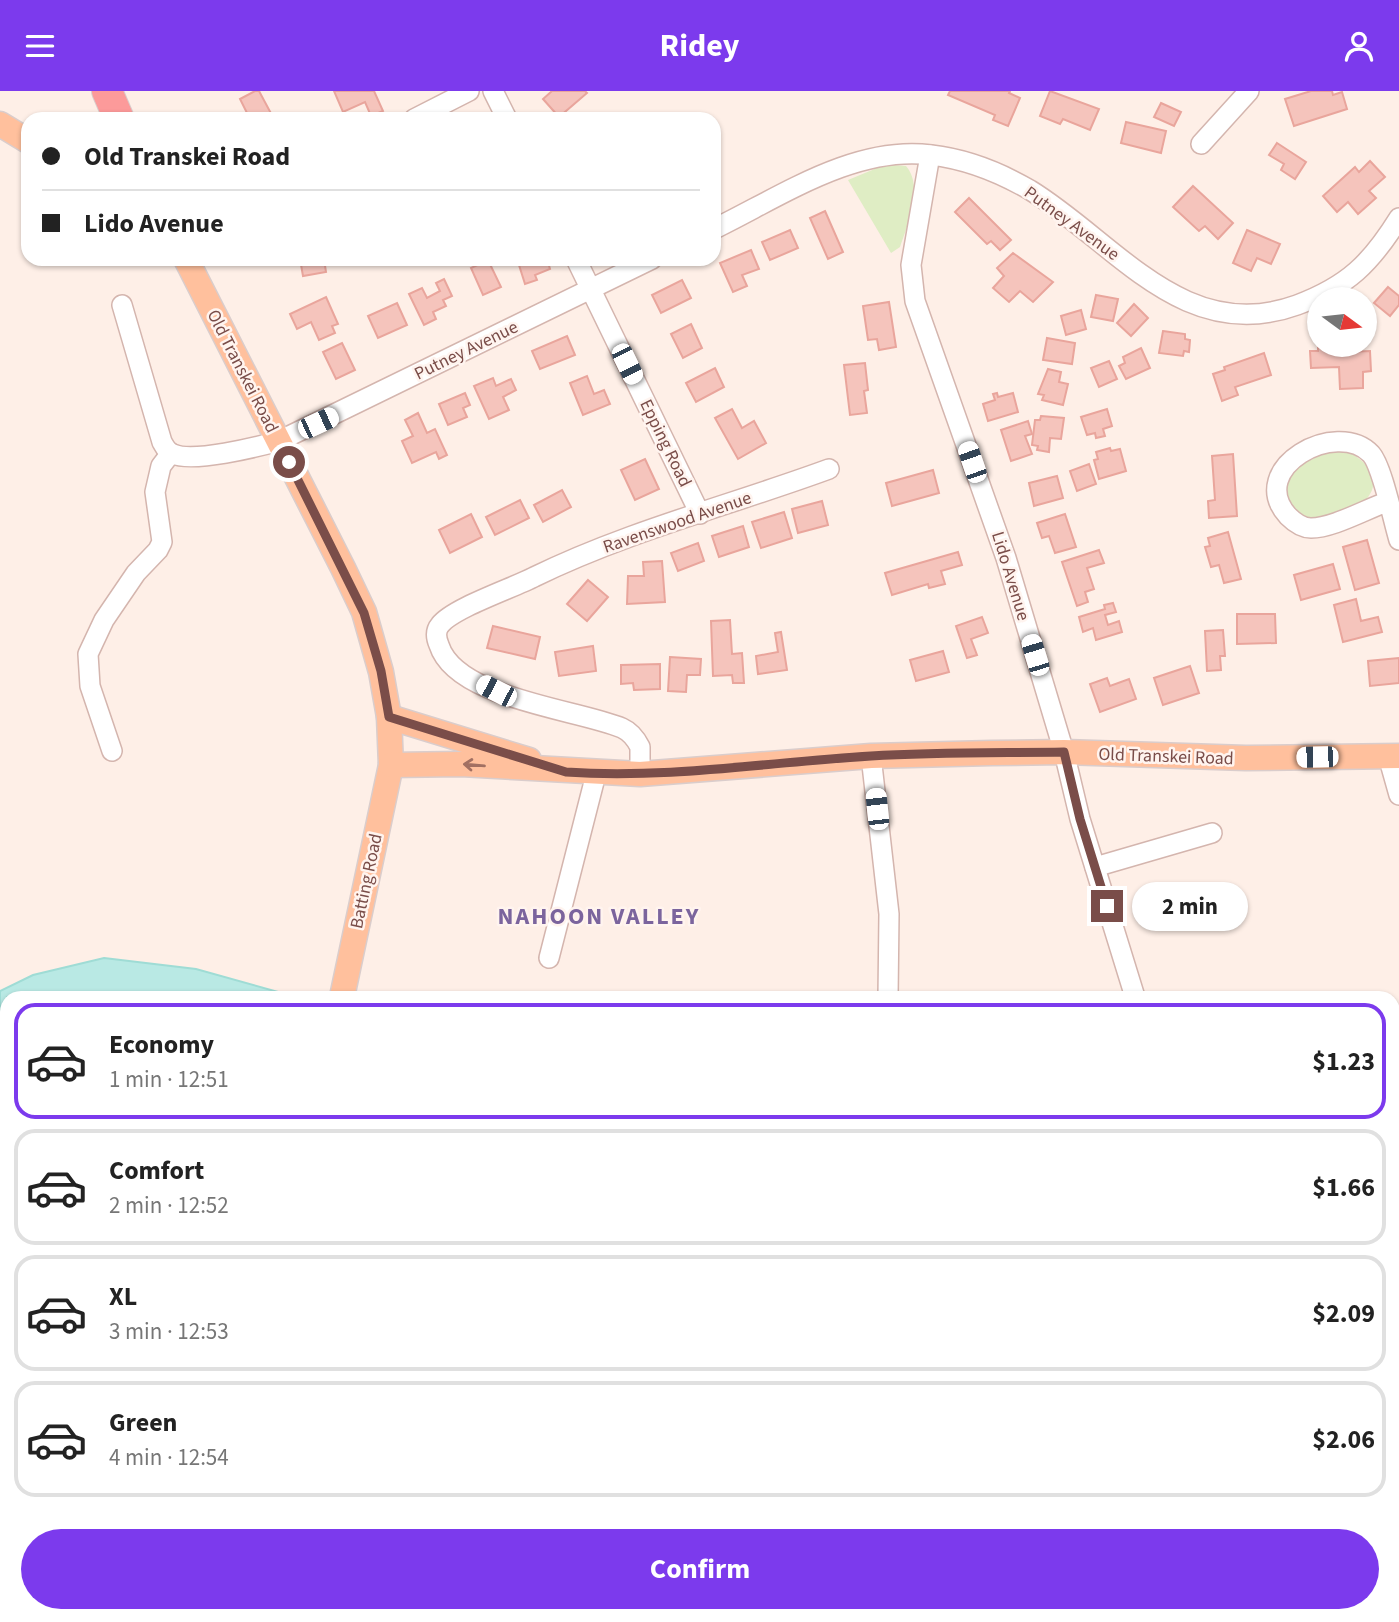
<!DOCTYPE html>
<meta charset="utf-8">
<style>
:root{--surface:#fff;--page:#f2f2f2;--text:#222;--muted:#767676;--line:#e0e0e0;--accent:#7c3aed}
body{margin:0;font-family:"Source Sans 3",sans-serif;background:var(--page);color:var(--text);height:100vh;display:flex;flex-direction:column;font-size:26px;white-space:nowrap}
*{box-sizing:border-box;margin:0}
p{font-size:23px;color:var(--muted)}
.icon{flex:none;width:38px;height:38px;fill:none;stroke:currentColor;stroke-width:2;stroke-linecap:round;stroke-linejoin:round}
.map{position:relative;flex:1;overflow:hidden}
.side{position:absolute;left:0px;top:900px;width:1400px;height:632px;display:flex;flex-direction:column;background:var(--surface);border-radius:21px 21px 0 0;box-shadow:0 2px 5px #0004}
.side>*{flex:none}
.hud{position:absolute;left:21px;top:21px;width:700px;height:154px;border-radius:21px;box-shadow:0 2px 5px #0004;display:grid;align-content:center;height:154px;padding:0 21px;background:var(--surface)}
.needle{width:46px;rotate:105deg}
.controls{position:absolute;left:1307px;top:196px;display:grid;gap:14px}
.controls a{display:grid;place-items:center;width:70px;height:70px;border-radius:50%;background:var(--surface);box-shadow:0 2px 5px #0004;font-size:35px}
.end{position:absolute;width:32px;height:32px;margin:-16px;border:9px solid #7a4d49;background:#fff;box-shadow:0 0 0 4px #fff}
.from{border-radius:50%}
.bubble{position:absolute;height:49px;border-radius:24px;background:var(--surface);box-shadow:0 2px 5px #0004;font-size:23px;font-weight:700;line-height:49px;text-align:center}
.car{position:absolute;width:21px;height:42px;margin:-21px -10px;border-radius:9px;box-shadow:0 0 5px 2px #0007;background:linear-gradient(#fff 24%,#345 0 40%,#fff 0 76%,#345 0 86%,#fff 0)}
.hud b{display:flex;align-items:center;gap:24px;height:66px;font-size:26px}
.hud b+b{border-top:2px solid var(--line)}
.hud i{width:18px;height:18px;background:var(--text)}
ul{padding:12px 0 0;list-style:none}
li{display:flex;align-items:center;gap:21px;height:116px;margin:0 14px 10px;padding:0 7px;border:4px solid var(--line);border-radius:21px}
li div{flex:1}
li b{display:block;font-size:26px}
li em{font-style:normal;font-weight:700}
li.on{border-color:var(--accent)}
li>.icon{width:63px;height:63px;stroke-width:1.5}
.action{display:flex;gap:14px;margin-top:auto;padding:14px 21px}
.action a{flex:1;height:80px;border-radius:42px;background:var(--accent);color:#fff;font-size:28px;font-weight:700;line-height:80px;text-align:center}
header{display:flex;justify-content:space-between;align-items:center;height:91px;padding:0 21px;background:var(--accent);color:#fff;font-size:32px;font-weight:700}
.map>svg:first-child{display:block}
.green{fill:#dfedc4}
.water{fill:#b9e9e4;stroke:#9fdcd5;stroke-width:2}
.building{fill:#f5c4bc;stroke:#e9a59c;stroke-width:2}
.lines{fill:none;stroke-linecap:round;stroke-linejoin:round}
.minor-casing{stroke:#d4b5ae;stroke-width:22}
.major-casing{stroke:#dacdcc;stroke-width:27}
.highway-casing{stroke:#dacdcc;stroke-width:32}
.minor{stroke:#fff;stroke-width:19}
.major{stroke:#ffc09d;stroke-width:24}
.highway{stroke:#fc9a9a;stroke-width:30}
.oneway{stroke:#a27062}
.route{stroke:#7a4d49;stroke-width:9}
.labels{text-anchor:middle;stroke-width:5;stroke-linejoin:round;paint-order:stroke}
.street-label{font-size:18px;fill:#7a4d49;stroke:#fff4ef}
.district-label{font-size:24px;font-weight:bold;letter-spacing:2px;fill:#7b649d;stroke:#fff4ef}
</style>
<header><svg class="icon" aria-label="menu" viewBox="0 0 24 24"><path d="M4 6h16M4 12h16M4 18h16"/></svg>Ridey<svg class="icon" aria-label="person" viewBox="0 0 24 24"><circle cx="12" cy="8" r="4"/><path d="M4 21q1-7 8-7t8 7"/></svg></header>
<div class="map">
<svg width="1399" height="1531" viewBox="0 0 1399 1531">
<rect width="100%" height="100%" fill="#feefe7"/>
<g class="green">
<path d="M893,74l13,1c18,21 2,58 -6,81l-9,6 -43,-73 29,-12z"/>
<path d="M1340,358c26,8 49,33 20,56 -13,11 -41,14 -58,12 -37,-39 2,-58 38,-68z"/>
<path d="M7,1110v229l-7,5v-233z"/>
<path d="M1399,1242v73l-6,3v-75z"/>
</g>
<g class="water">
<path d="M104,867l92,11 100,28h-289v204l-7,1v-211l33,-16z"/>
<path d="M1399,1068v174l-6,1v-172z"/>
</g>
<g class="building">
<path d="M255,0h4l15,28h-24l-10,-20z"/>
<path d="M334,0h40l9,20 -12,5 -6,-14 -22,10z"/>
<path d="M552,0h33l2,2 -28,24 -16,-18z"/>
<path d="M950,0h60l-1,2 11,5 -12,28 -15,-6 2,-5 -47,-20z"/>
<path d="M1050,0l49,18 -9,21 -27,-11 -3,5 -20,-8z"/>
<path d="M1311,0h21l1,4 9,-3 5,17 -53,17 -9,-27z"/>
<path d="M1161,12l20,9 -7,14 -20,-9z"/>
<path d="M1126,31l40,9 -5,22 -40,-10z"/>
<path d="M1277,52l29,19 -11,17 -14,-9 3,-6 -15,-9z"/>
<path d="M1370,70l15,16 -16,14 7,7 -18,16 -10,-12 -11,10 -14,-16 32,-29 4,5z"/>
<path d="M1193,95l40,37 -15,16 -13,-13 -6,5 -26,-24z"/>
<path d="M969,107l42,42 -11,10 -9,-9 -4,3 -32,-32z"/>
<path d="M825,120l18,41 -15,7 -18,-41z"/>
<path d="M790,139l8,18 -28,12 -8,-18z"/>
<path d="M1247,139l33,14 -9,20 -14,-6 -6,13 -18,-8z"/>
<path d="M751,159l8,19 -17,6 5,11 -14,6 -13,-29z"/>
<path d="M1013,162l40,29 -20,20 -13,-11 -11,11 -16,-14 11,-12 -7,-8z"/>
<path d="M300,168h24l2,13 -23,4z"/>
<path d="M524,168h23l3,10 -15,6 2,5 -12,4 -6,-19 7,-3z"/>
<path d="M488,169l13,27 -18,8 -12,-27z"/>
<path d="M444,188l8,17 -9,4 3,6 -13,6 3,7 -12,6 -15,-31 13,-6 5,10 13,-7 -4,-8z"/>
<path d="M682,189l9,18 -30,15 -9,-18z"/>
<path d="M1388,196l11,9v9l-9,11 -16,-13z"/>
<path d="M1096,204l22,4 -5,22 -22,-4z"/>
<path d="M326,206l12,27 -6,2 3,7 -16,7 -8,-18 -14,7 -7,-15z"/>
<path d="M889,211l7,45 -17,3 -2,-11 -9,1 -5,-34z"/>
<path d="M397,212l10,22 -29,13 -10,-22z"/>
<path d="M1134,213l14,14 -17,18 -14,-13z"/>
<path d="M1081,219l5,19 -20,6 -5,-19z"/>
<path d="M691,233l11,24 -19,10 -12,-24z"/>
<path d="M1163,240l22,3v5l5,1 -1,12 -5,-1 -1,5 -24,-3z"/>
<path d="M567,245l8,19 -35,14 -8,-18z"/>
<path d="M1047,247l28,5 -3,21 -29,-4z"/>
<path d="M1318,247l2,7h27l1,7 22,-1 1,20 -8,1v16l-23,1 -1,-22 -28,1 -1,-17h8z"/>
<path d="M342,252l13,27 -19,9 -13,-27z"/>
<path d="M1141,257l9,20 -24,11 -7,-13 6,-3 -2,-6z"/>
<path d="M1264,262l7,22 -36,12 3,8 -16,6 -9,-27 12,-4 -1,-3z"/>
<path d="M1109,270l8,18 -18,8 -8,-19z"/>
<path d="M865,272l3,27 -4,1 3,22 -17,2 -6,-50z"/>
<path d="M715,277l9,19 -28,15 -10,-19z"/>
<path d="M1048,278l13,3 -2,10 9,2 -5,21 -21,-5 2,-5 -6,-1z"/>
<path d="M587,285l7,18 10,-4 6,14 -27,11 -13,-32z"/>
<path d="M493,287l3,8 15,-7 5,11 -13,7 6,13 -20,9 -15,-33z"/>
<path d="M465,302l5,12 -7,3 4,9 -19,8 -9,-21z"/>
<path d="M997,302l1,4 15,-4 5,19 -30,9 -5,-17 12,-4 -2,-6z"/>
<path d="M732,318l10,19 12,-7 12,22 -28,16 -23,-41z"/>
<path d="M1107,318l5,17 -9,3 2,7 -9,2 -1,-5 -8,2 -6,-18z"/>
<path d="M418,322l9,20 8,-4 12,26 -8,4 -3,-7 -24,11 -10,-22 11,-5 -8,-16z"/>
<path d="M1041,325l23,2 -3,21 -11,-1 -1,14 -12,-2 1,-4 -6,-1 3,-25h5z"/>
<path d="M1028,330l4,13 -7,2 7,18 -21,7 -10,-31z"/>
<path d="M1110,357l1,3 9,-2 6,22 -27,8 -5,-19 4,-1 -2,-7z"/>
<path d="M1233,363l4,62 -28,2 -1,-17 7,-1 -3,-44z"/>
<path d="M645,368l14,30 -24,11 -14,-30z"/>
<path d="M1089,373l7,20 -19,7 -7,-20z"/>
<path d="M933,379l6,23 -47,13 -6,-23z"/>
<path d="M1057,385l6,22 -29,8 -5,-23z"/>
<path d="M562,399l9,17 -28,15 -9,-17z"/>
<path d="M520,409l9,18 -34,17 -9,-18z"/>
<path d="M822,410l6,24 -30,8 -6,-24z"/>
<path d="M784,421l8,26 -31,10 -9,-26z"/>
<path d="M471,423l11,23 -32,16 -11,-23z"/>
<path d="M1065,423l11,33 -21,6 -6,-17 -7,2 -5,-15z"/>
<path d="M743,435l6,21 -30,10 -7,-21z"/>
<path d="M1228,441l13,47 -17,4 -5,-18 -8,2 -6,-20 5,-1 -2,-8z"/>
<path d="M1367,449l12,43 -24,7 -12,-43z"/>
<path d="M698,452l6,18 -26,10 -7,-18z"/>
<path d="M1099,459l5,13 -17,5 7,21 -9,3 3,10 -11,4 -15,-44z"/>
<path d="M958,461l4,13 -21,6 4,13 -16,4 -1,-4 -36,11 -7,-22z"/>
<path d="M662,470l3,41 -38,2 1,-28h16l-1,-14z"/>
<path d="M1333,473l7,25 -39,11 -7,-25z"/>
<path d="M588,489l20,17 -21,24 -20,-17z"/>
<path d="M1356,508l5,22 17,-4 4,15 -39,10 -9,-37z"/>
<path d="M1113,512l3,9 -11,3 3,10 11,-4 3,11 -26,8 -3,-12 -10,4 -4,-15 26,-8 -1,-4z"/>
<path d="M1237,523h38l1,29 -39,1z"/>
<path d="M982,526l6,16 -17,6 6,16 -10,3 -11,-32z"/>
<path d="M730,529l2,34 10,-1 2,30h-11l-1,-8 -19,1 -2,-55z"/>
<path d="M493,535l47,11 -5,22 -48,-11z"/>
<path d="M1223,539l2,26h-5l1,14 -14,1 -2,-40z"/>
<path d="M781,541l6,38 -29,4 -2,-18 22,-4 -3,-19z"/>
<path d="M593,555l3,25 -37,5 -4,-24z"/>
<path d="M943,560l6,21 -33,9 -6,-21z"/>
<path d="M670,566l31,2 -1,16h-13l-1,17 -18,-1z"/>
<path d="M1399,567v25l-29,3 -2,-25z"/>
<path d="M660,573v25l-26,1 -1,-7 -12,1v-19z"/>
<path d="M1190,575l9,27 -36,12 -9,-27z"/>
<path d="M1107,587l3,8 19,-7 7,20 -36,13 -10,-28z"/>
</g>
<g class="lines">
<g class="minor-casing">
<g id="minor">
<path d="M493,0l14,28"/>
<path d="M414,28l55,-28"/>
<path d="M1201,53l48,-53"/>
<path d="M930,64l-19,110 4,36 91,257 58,194 16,67 55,178"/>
<path d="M714,138c66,-32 141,-84 217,-74 35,4 68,17 99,35 85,52 154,156 267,115 51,-19 74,-42 102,-87"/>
<path d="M576,168l124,255"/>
<path d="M122,214l40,137c3,5 5,10 11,12 20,9 84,-7 106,-13l373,-182"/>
<path d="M1387,411c-21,7 -54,26 -76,26 -9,0 -17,-6 -23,-12 -43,-48 49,-98 83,-62 11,12 22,66 28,86"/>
<path d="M112,660l-22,-65 -2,-32 16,-34 32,-47 22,-23 4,-8 -7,-50 6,-26 10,-13"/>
<path d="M871,665l18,158 -1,83"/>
<path d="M1388,665l11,39"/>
<path d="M640,683v-27c-4,-8 -9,-15 -18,-19 -45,-19 -166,-29 -183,-83 -3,-7 -4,-14 1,-20 13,-17 73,-37 94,-48 94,-46 197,-72 295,-108"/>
<path d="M1095,776l117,-34"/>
<path d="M549,867l47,-184"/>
<path d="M0,1147l7,-1"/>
<path d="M0,1225l7,-4"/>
<path d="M0,1326l7,11"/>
<path d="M235,1524l11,7"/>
<path d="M517,1524l6,7"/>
<path d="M163,1531l58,-7"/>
<path d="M303,1531l5,-7"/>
<path d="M345,1531l6,-7"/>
</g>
</g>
<g class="major-casing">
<g id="major">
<path d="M0,33l28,17"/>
<path d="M186,168l157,309 21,44 17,60 8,45 2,48 -49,232"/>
<path d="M389,626l140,43"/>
<path d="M391,674l70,-1 179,10 231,-18 121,-3 72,-1 182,6 153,-2"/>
<path d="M401,1524l7,7"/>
</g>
</g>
<g class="highway-casing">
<path id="highway" d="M107,0l12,28"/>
</g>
<use href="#minor" class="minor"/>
<use href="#major" class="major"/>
<use href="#highway" class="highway"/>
</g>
<defs><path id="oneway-shaft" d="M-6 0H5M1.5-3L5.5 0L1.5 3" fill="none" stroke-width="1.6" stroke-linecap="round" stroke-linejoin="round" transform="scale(1.75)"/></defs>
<use class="oneway" href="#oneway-shaft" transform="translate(474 674) rotate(-175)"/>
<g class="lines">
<path class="route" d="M289,371l75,151 17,58 8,46 177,55c103,7 203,-10 305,-16 64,-4 129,-3 193,-4l16,67 27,87"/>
</g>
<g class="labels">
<g class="street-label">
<text transform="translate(1072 132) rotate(36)" y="6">Putney Avenue</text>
<text transform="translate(466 259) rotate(-26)" y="6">Putney Avenue</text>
<text transform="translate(243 280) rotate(63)" y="6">Old Transkei Road</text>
<text transform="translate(666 352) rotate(64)" y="6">Epping Road</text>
<text transform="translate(677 431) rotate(-19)" y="6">Ravenswood Avenue</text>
<text transform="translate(1011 485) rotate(73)" y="6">Lido Avenue</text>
<text transform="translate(1166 665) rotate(2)" y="6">Old Transkei Road</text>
<text transform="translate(366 790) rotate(-78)" y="6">Batting Road</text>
</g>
<g class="district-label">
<text x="599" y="833">NAHOON VALLEY</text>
</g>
</g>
</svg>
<div class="controls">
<a><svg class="needle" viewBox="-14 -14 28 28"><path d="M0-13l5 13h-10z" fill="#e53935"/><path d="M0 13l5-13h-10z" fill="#767676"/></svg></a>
</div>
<i class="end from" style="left:289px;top:371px"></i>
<i class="end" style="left:1107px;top:815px"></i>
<div class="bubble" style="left:1132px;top:791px;width:116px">2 min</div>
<i class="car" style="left:627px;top:273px;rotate:154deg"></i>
<i class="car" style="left:318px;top:332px;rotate:65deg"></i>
<i class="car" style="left:972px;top:371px;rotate:341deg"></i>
<i class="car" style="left:1035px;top:564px;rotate:343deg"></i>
<i class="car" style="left:496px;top:600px;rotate:297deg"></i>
<i class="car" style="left:1317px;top:666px;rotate:269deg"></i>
<i class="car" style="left:877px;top:718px;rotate:354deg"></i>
<div class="hud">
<b><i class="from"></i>Old Transkei Road</b>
<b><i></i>Lido Avenue</b>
</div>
<section class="side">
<ul>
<li class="on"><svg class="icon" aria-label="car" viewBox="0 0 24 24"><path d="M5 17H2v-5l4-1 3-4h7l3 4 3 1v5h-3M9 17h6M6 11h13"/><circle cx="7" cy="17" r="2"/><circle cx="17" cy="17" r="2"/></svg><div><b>Economy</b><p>1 min · 12:51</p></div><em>$1.23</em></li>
<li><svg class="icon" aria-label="car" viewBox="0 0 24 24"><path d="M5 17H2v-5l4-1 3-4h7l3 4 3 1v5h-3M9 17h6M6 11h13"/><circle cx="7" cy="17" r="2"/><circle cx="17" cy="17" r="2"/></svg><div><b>Comfort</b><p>2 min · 12:52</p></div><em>$1.66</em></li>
<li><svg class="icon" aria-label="car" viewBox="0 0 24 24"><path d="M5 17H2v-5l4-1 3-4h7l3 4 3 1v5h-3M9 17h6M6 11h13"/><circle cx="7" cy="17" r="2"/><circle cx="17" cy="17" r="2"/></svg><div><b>XL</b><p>3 min · 12:53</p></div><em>$2.09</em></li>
<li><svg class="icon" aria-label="car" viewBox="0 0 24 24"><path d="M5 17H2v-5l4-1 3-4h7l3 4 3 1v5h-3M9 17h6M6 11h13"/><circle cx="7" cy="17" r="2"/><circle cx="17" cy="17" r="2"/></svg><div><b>Green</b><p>4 min · 12:54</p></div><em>$2.06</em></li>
</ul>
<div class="action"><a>Confirm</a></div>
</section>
</div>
